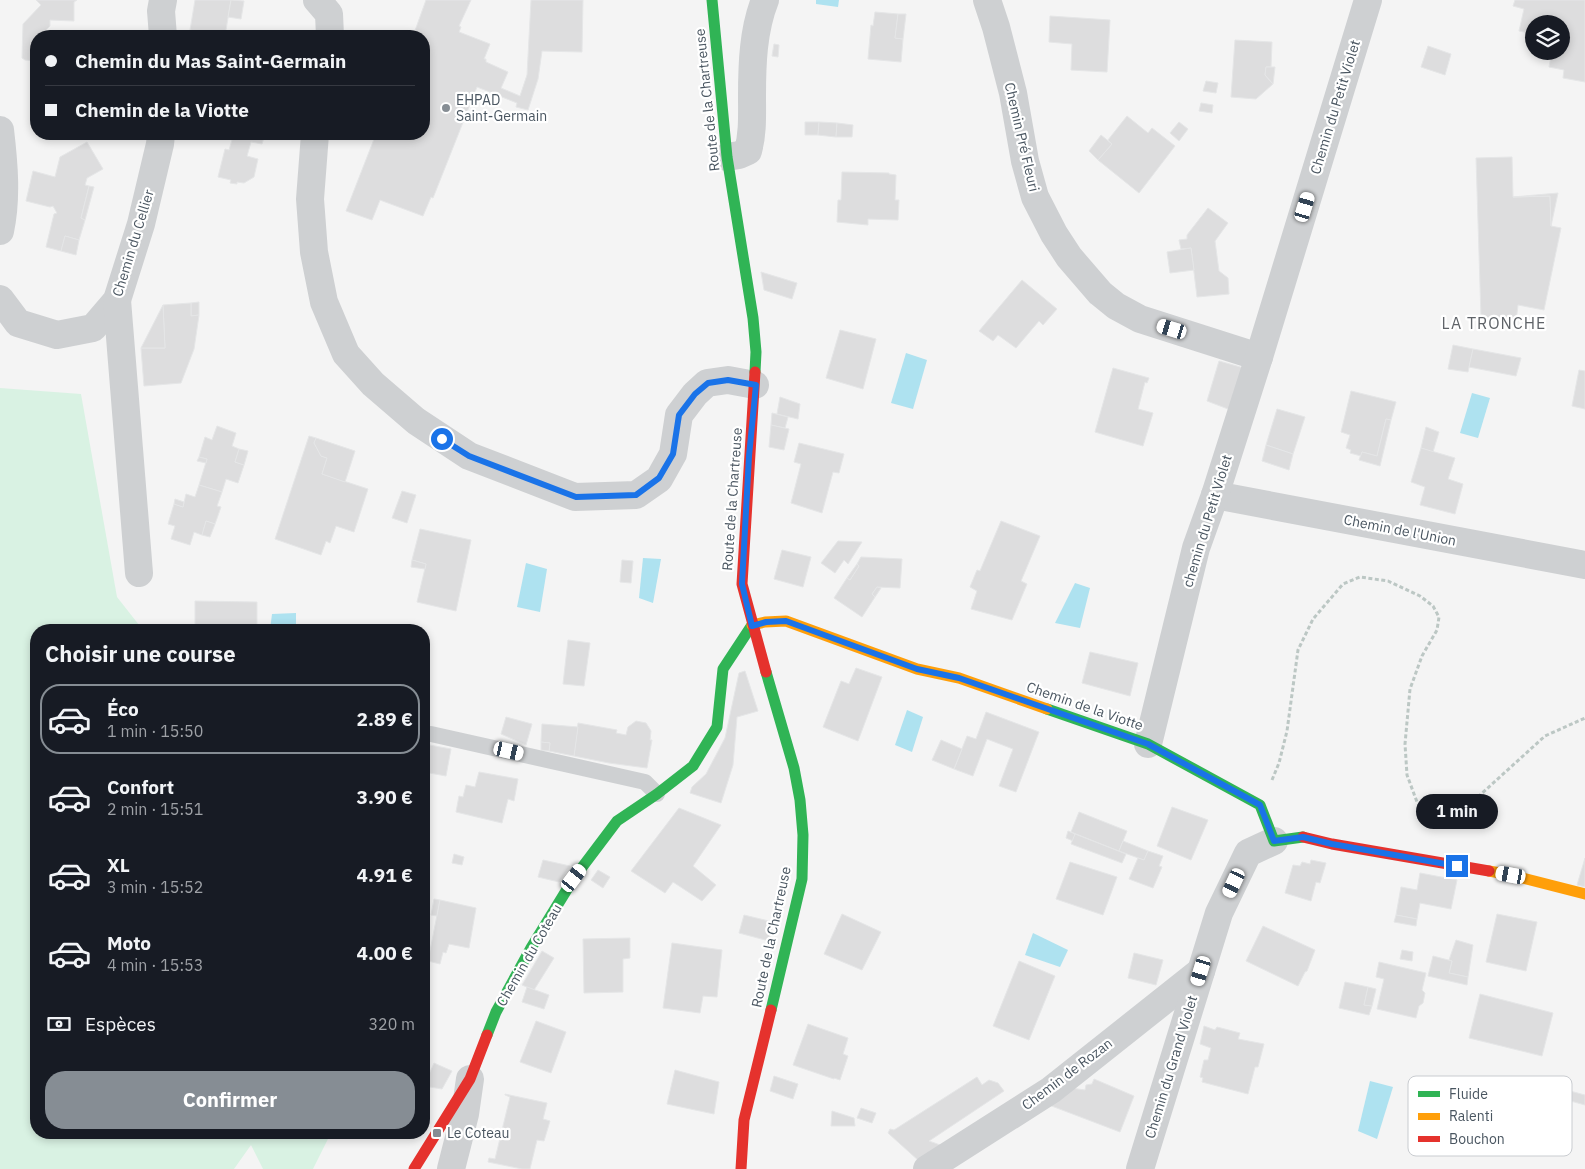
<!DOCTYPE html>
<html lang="fr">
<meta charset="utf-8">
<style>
:root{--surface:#171b24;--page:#242831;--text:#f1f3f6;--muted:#9ea1a6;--line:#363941;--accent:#868d94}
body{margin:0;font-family:"IBM Plex Sans",sans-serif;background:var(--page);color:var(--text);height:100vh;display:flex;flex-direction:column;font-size:19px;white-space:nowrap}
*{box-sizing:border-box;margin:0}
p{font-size:16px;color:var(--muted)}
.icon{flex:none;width:28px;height:28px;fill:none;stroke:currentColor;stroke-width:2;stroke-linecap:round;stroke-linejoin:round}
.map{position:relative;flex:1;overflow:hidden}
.sheet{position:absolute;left:30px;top:624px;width:400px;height:515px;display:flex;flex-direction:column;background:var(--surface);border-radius:20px;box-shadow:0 2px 8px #0003}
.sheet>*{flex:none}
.top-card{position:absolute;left:30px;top:30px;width:400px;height:110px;border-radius:20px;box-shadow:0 2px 8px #0003;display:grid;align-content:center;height:110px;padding:0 15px;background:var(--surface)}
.buttons{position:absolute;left:1525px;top:15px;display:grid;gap:10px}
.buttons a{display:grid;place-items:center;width:45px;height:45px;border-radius:50%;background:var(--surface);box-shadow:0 2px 8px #0003;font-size:25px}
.end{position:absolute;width:22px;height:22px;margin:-11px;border:6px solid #1a73e8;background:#fff;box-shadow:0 0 0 2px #fff}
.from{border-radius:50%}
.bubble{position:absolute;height:35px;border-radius:18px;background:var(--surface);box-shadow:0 2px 8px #0003;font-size:16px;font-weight:700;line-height:35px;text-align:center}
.car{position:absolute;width:15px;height:30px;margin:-15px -8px;border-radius:6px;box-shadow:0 0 4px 1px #0007;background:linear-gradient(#fff 24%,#345 0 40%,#fff 0 76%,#345 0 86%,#fff 0)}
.top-card b{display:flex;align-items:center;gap:18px;height:48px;font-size:19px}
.top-card b+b{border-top:1px solid var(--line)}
.top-card i{width:12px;height:12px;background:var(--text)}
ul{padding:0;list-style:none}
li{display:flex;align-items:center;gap:15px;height:70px;margin:0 10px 8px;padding:0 5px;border:2px solid transparent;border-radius:20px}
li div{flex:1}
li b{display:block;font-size:19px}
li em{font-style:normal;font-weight:700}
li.selected{border-color:var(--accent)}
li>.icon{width:45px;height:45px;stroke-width:1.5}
h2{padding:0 15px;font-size:22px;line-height:60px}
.pay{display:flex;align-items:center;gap:12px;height:55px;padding:0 15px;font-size:19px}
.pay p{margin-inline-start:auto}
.button{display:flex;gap:10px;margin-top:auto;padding:10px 15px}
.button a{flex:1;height:58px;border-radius:20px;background:var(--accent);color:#fff;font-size:20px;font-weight:700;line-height:58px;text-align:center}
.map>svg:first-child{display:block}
.green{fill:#d9f2e3}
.water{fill:#aee2f0}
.building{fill:#ddddde;stroke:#e5e6e7}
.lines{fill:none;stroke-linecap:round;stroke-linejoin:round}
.path{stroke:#bcc7c4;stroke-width:3;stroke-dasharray:4 2.5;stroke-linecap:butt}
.lane{stroke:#ced0d2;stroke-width:16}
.street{stroke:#ced0d2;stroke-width:28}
.fast{stroke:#30b455;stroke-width:11}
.slow{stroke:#ff9f0a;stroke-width:11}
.jam{stroke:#e5322d;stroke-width:11}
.route{stroke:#1a73e8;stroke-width:6}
.poi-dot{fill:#868d94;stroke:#fff;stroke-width:2}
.labels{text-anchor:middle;stroke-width:4.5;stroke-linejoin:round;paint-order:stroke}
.poi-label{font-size:14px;fill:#4a5661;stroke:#fff;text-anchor:start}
.street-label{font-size:14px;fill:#4a5661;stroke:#fff}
.quarter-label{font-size:16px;letter-spacing:1px;fill:#5f6368;stroke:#fff}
.key{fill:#fff;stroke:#c9ccd0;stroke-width:1}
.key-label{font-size:14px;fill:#4a5661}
</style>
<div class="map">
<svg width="1585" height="1169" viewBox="0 0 1585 1169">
<rect width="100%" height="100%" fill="#f4f4f4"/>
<path class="green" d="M0,388l81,6 36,203 26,33h-107v502l295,1 -18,36h-50l-12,-24 -17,24h-234z"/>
<g class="water">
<path d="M816,0h23l-1,7 -22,-3z"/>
<path d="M906,353l21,7 -14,49 -22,-6z"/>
<path d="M1472,393l18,5 -12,40 -18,-5z"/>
<path d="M643,558l18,1 -8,44 -14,-5z"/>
<path d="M526,563l21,6 -7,43 -23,-5z"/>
<path d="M1075,583l15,5 -10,40 -25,-5z"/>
<path d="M296,613v17h-26l2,-16z"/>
<path d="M907,710l16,7 -11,35 -17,-7z"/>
<path d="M1033,933l35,17 -8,17 -35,-12z"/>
<path d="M1370,1081l23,6 -16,52 -19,-8z"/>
</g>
<g class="building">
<path d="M36,0h41l-3,2v19l-24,-1v6l-4,4v6h-10v25l-11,-1 -3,-2 1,-34 18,-19z"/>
<path d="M195,0h36l-6,36 -35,-6z"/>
<path d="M231,0l13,1 -3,18 -13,-2z"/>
<path d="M426,0h45l-12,26 2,1 -2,5 31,12 -6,15h2v3l22,10 -7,16 19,8 7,-21 4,-75h52l-1,52 -40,-1 -4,28 -10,31 -12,-3 1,-4 -40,-16 -44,111 -2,-1 -8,19 -43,-16 -8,20 -26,-9 30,-77h48v-98h-11z"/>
<path d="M1515,0h70v82l-22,-4 1,-8 -15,-3 3,-16h9v-27h-27v10l-15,-3 5,-22 -11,-3z"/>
<path d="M875,12l23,2 -3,24 8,1 -2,23 -33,-3 3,-34 2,1z"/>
<path d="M898,14h8l-3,25 -8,-1z"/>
<path d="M1050,16l60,4 -3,52 -36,-2 1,-26 -23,-2z"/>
<path d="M1235,40l37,2 -1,25h-5l-1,8 8,9 -17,15 -25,-2z"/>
<path d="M774,44l5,1 -1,12 -6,-1z"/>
<path d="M1428,46l23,8 -6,21 -24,-8z"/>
<path d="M1266,67h9l-2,17 -8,-9z"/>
<path d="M1206,81l12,2 -2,10 -13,-2z"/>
<path d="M1201,103l12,2 -1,8 -13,-2z"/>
<path d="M1127,116l21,17 4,-5 23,18 -36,47 -41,-33 14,-16 -4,-4z"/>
<path d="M805,122h14l-1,13h-13z"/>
<path d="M819,122l18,1 -1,14 -18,-2z"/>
<path d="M1179,122l9,7 -9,12 -9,-8z"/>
<path d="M837,123l16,2 -1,12h-16z"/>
<path d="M209,134h56l-3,10 -11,-2 -4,14 11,3 -4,18 -10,6 -7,-1v2l-7,-1 1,-3 -13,-3 7,-28 4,1 3,-10z"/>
<path d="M1101,135l11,9 -14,16 -9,-9z"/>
<path d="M87,142l16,27 -16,9 -2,7 4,1 -8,32 4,2 -6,20 -14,-4 -4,15 -15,-4 8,-33 3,-1 -4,-7 -3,1 -24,-6 7,-30 22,6 5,-20z"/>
<path d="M1512,157l1,40 37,-1 1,30 10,2 -17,82 -26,-5 -2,17 -8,-2v-3l-27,1 -5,-160z"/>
<path d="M842,172l47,1v1l7,1 -1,25h4l-1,20 -30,-1v6l-31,-3 1,-22h3z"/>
<path d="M89,186l5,1 -9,33 -4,-2z"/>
<path d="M1558,193l-7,33 -1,-30 -37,1z"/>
<path d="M1208,208l20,15 -13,18 4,30 9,7 1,16 -32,3 -6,-49 -10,1 -2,-9 8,-1v-4z"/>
<path d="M65,236l14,4 -3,15 -15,-4z"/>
<path d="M1191,248l3,22 -24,3 -3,-21z"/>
<path d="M761,272l36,11 -5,16 -28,-9z"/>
<path d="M1022,280l35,29 -14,16 -4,-4 -23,27 -18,-13 -5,6 -14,-10z"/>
<path d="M199,302v13l-8,1v-13z"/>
<path d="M191,303v13l8,-1 -5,34 -13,34 -37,3 -3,-38h24l-2,-43z"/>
<path d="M163,305l2,43h-24z"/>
<path d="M840,330l36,9 -13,50 -37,-11z"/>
<path d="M1453,345l20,4 -5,23 -20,-3z"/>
<path d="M1473,349l48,9 -5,18 -47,-9z"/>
<path d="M1219,361l32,9 -15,42 -29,-11z"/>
<path d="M1113,368l36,10 -2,5 -2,-1 -7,27 15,4 -10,33 -48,-14z"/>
<path d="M1579,370l6,1v38l-13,-3z"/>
<path d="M1351,391l45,11 -5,18 -5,-1 -9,37 -15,-4 -1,4 -11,-3 1,-3 -5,-2 4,-13 -9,-3z"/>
<path d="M780,397l20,7 -2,15 -21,-5z"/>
<path d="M1277,409l28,8 -12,37 -27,-9z"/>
<path d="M772,413l16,4 -3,11 -14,-3z"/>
<path d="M1386,419l5,1 -11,46 -21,-6 3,-8 15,4z"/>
<path d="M771,425l18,4 -5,21 -15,-3z"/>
<path d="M217,426l19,7 -4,13 7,3 -4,13 9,3 -6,18 -12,-4 -4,13 -23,-7 8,-26 -8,-2 6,-20 7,3z"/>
<path d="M1426,427l13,5 -6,20 -12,-4z"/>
<path d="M309,436l7,2 -2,5 7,13 6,2 -5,16 46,15 -14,43 -18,-6 -6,17 -4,-2 -5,14 -46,-16z"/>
<path d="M316,438l39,13 -10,31 -23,-8 5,-16 -6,-2 -7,-13z"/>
<path d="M799,443l45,11 -5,19 -6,-1 -11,41 -31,-10 10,-39 -7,-2z"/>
<path d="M1266,445l27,9 -4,16 -27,-9z"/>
<path d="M1421,448l34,10 -7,21 15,5 -8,30 -35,-9 5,-18 -14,-5z"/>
<path d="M239,449l9,2 -4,14 -9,-3z"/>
<path d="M199,457l8,2 -1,4 -9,-2z"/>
<path d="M199,485l23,7 -5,14 4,1 -6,17 -9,-3 -4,14 -8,-3 -4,13 -19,-6 4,-13 -7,-2 6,-20 9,3 3,-13 9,3z"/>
<path d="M402,491l14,4 -9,28 -15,-5z"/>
<path d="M175,499l9,3 -1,5 -9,-3z"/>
<path d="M206,521l9,3 -5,13 -8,-2z"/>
<path d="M1001,521l39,15 -19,45 6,3 -15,36 -41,-11 6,-18 -7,-4 7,-17 3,1z"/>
<path d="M420,529l51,11 -15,71 -39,-9 9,-38 -14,-4z"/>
<path d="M838,541l24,1 -14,22 -4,-4 -9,13 -14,-10z"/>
<path d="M782,550l29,7 -8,30 -29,-8z"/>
<path d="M861,557l41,2 -2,29 -23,-1 -5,7 3,3 -13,20 -28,-19 13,-20 3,2 9,-14 -2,-2z"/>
<path d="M412,560l14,4 -1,5 -14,-2z"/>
<path d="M622,560l11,1 -2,22 -11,-1z"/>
<path d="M857,564l2,2 -9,14 -3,-2z"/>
<path d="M877,587l4,1 -6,9 -3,-3z"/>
<path d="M195,601l62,1v28h-62z"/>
<path d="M568,640l22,3 -6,43 -21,-2z"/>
<path d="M1090,652l48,11 -8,33 -48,-13z"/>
<path d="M856,668l26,9 -24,64 -35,-14 18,-46 8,3z"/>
<path d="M745,671l13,40 -21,6 -4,48 -12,38 -31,-10 2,-6 14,-13 19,-36 14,-65z"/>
<path d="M986,712l53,20 -23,60 -17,-6 14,-37 -26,-10 -14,37 -19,-7 13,-33 9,3z"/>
<path d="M506,717l26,7 -6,21 -25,-11z"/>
<path d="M636,721l10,2 5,8 -1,9h2l-5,28 -38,-5 -35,-7 4,-33 39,7 -1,3 10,2 2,-8z"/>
<path d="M542,724l36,3 -4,29 -25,-5 1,-8 -9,-1z"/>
<path d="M941,740l21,9 -8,20 -22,-9z"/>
<path d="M541,742l9,1 -1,8 -8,-1z"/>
<path d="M424,744l27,5 -5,27 -22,-4z"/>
<path d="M479,772l39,7 -4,22 -6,-2 -6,24 -46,-11 3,-16 4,1 3,-12 9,2z"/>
<path d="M1172,807l36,13 -17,40 -34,-14z"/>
<path d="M679,808l42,17 -28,41 23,19 -14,16 -29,-19 -8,11 -34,-22z"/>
<path d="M1079,812l48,19 -8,20 -48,-19z"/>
<path d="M1068,831l7,3 -2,7 -7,-3z"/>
<path d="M1075,834l51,20 -4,9 -51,-19z"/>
<path d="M1123,841l25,10 -4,9 -25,-9z"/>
<path d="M1148,851l15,5 -4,10 3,1 -9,21 -24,-9 9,-21 6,2z"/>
<path d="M454,854l10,3 -2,8 -10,-2z"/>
<path d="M1585,858v29l-8,-2z"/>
<path d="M543,860l27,6 -11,16 -21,-5z"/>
<path d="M1311,860l15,3 -6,20 -4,-1 -5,19 -26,-8 8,-28 7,1 2,-4 8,2z"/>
<path d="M1070,862l47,15 -14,38 -47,-16z"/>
<path d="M598,870l12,7 -7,11 -12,-8z"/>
<path d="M1420,873l37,7 -6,29 -31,-6 -3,16 -21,-4 5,-28 16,3z"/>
<path d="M434,899l6,1 -3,16 -6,-1z"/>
<path d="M440,900l36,8 -7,40 -20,-4 -3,9 -3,-1 -3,12 -12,-3z"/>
<path d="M842,914l39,18 -19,38 -38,-16z"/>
<path d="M1497,914l40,8 -11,49 -40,-9z"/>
<path d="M744,915l29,7 -4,19 -30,-8z"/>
<path d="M1396,915l21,4 -1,7 -22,-4z"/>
<path d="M1263,926l52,24 -8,21 -2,1 -7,14 -52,-25z"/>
<path d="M630,938v20l-7,1v33l-39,1 -1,-54z"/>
<path d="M1456,940l17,5 -5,32 -19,-4 3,-12 -3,-1z"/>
<path d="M672,943l50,7 -5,47 -14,-1 -3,17 -37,-5z"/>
<path d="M1402,950l11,2 -1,9 -12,-2z"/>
<path d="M542,951l12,7 -20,32 -12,-5z"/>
<path d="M1134,953l29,7 -7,25 -28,-7z"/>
<path d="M1433,956l19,5 -3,12 19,4 -1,8 -39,-9z"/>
<path d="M1019,961l36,15 -26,64 -36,-14z"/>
<path d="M1379,962l47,11 -4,17 3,3 -2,10 -4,3 -3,12 -39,-9 7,-30 -8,-2z"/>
<path d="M1345,982l23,5 -4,18 8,1 -3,9 -30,-7z"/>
<path d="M527,987l22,8 -5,14 -22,-7z"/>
<path d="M1368,987l8,2 -4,17 -8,-1z"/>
<path d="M1480,994l73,19 -11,43 -73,-18z"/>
<path d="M536,1021l30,11 -15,41 -31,-11z"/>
<path d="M808,1024l40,14 -5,16 5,2 -8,24 -6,-2v1l-41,-14z"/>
<path d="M1204,1026l11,4 2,-3 23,6 -2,6 26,5 -6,23h-3l-7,27 -46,-12 1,-4 -3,-1 4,-17h4l3,-12 -11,-4z"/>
<path d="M434,1063l18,8 -10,18 -18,-3z"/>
<path d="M675,1070l44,12 -5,32 -47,-10z"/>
<path d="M774,1076l24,8 -5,15 -23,-8z"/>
<path d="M977,1077l5,8 7,-5 9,3 6,8 -75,50 14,5 -24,15 -31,-28 2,-4 4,1z"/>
<path d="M1094,1079l40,17 -14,36 -71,-27 22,-17 14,2 1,-5 6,-1z"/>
<path d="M1559,1088l26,7v10l-29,-8z"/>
<path d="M505,1094l42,9 -4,16 7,2 -6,20 -7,-1 -7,29h-8l-34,-7 1,-4 6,1 15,-62 -5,-2z"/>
<path d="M861,1108l15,5 -4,10 -15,-5z"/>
<path d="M832,1111l22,7 1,8h-24z"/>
</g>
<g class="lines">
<path class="path" d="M1272,780l7,-17 8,-32 11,-81 15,-31 30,-35 17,-7 28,4 32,15 13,10 6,11 -2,13 -15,26 -12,33 -5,55 2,31 10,27 10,12 17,2 14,-1 87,-79 40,-18"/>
<path class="lane" d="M431,734l214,48 12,12"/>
<g class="street">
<path d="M163,0l-2,11 2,25"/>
<path d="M317,0l12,14 1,22"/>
<path d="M987,0l9,27 17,66 12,68 10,36 19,37 15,23 31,36 16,13 24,13 119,38"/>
<path d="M0,130c4,34 7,68 0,101"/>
<path d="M315,134l-5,65 4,53 10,50 22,52 27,30 43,37 53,35 106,41 61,-2 23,-16 14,-25 6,-39 16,-21 12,-11 21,-3 27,5"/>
<path d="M727,157l12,-2 9,-4c5,-18 4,-36 4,-55 0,-31 1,-66 13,-96"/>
<path d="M0,299l18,24 39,12 36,-7 24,-28 24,-76 19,-80 1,-10"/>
<path d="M117,300l22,273"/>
<path d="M1215,495l370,70"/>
<path d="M1148,744l48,-196 19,-53 44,-138 109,-357"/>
<path d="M451,1169l14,-55 5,-35"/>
<path d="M927,1169l124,-79 150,-119"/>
<path d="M1140,1169l79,-256 29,-60 26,-12"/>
</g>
<g class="fast">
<path d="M712,0l15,157 26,161 3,34 -1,20"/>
<path d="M766,672l28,96 6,32 3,35 -1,44 -31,131"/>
<path d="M1047,709l101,35 112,61 14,36 29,-4"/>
<path d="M487,1035l9,-23 35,-64 43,-70 43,-57 40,-27 36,-28 24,-39 6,-58 29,-44"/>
</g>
<g class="slow">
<path d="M752,625l13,-3 21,-1 131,48 42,9 88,31"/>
<path d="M1489,871l22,4 74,19"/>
</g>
<g class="jam">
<path d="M755,372l-13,212 24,88"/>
<path d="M1303,837l29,7 157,27"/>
<path d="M414,1169l56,-90 17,-44"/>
<path d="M741,1169l3,-49 27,-110"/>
</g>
</g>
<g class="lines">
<path class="route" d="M442,439l27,17 107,41 60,-2 23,-17 14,-24 6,-39 16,-21 13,-11 20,-3 28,5 -7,71 -7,128 10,42 14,-4 20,-1 131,48 42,9 189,66 112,61 14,36 29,-4 29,7 125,22"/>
</g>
<g class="poi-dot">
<circle cx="446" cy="108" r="5"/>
<rect x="432" y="1128" width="10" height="10" rx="2.5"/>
</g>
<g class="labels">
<g class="poi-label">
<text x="456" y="105">EHPAD<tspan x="456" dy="16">Saint-Germain</tspan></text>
<text x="447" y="1138">Le Coteau</text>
</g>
<g class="street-label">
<text transform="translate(707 100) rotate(-96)" y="5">Route de la Chartreuse</text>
<text transform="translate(1335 107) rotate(-73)" y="5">Chemin du Petit Violet</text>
<text transform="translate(1022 137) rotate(77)" y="5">Chemin Pré Fleuri</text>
<text transform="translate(133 243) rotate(-73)" y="5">Chemin du Cellier</text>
<text transform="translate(732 499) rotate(-86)" y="5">Route de la Chartreuse</text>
<text transform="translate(1207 521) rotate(-73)" y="5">chemin du Petit Violet</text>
<text transform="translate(1400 530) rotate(11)" y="5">Chemin de l'Union</text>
<text transform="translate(1085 706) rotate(19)" y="5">Chemin de la Viotte</text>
<text transform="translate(771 937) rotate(-78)" y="5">Route de la Chartreuse</text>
<text transform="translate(529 955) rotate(-60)" y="5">Chemin du Coteau</text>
<text transform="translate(1171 1067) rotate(-73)" y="5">Chemin du Grand Violet</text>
<text transform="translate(1067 1074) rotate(-37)" y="5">Chemin de Rozan</text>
</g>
<g class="quarter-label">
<text x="1494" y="329">LA TRONCHE</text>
</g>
</g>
<rect x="1408" y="1076" width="164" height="80" rx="8" class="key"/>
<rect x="1418" y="1091" width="22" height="6" fill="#30b455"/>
<rect x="1418" y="1113" width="22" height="7" fill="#ff9f0a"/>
<rect x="1418" y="1136" width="22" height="6" fill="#e5322d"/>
<g class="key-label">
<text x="1449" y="1099">Fluide</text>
<text x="1449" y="1121">Ralenti</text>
<text x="1449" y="1144">Bouchon</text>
</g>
</svg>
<div class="buttons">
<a><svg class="icon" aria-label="layers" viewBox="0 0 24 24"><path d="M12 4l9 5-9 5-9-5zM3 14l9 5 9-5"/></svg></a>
</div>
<i class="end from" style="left:442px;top:439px"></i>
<i class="end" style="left:1457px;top:866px"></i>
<div class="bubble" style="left:1416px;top:794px;width:82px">1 min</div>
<i class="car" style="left:1305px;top:207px;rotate:17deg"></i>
<i class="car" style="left:1172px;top:329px;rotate:287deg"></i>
<i class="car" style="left:509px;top:751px;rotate:103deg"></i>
<i class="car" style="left:1511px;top:875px;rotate:280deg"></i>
<i class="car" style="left:574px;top:878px;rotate:37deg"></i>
<i class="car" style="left:1234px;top:883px;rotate:205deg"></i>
<i class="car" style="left:1201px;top:971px;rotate:197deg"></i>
<div class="top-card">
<b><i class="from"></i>Chemin du Mas Saint-Germain</b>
<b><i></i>Chemin de la Viotte</b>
</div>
<section class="sheet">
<h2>Choisir une course</h2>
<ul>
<li class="selected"><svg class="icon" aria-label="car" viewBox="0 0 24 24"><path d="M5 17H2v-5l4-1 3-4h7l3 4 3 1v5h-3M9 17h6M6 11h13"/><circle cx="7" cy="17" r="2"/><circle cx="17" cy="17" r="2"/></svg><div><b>Éco</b><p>1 min · 15:50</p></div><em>2.89 €</em></li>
<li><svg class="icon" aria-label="car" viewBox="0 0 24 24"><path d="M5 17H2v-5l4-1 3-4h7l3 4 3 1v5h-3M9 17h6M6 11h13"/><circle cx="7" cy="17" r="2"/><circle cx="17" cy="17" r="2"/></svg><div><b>Confort</b><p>2 min · 15:51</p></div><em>3.90 €</em></li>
<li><svg class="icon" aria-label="car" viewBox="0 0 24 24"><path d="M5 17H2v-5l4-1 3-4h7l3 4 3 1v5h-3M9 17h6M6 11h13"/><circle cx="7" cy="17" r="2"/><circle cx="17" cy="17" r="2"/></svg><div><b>XL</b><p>3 min · 15:52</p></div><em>4.91 €</em></li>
<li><svg class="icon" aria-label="car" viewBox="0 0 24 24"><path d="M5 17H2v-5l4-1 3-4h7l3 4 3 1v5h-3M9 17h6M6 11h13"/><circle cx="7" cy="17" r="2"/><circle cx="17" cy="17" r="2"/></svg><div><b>Moto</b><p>4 min · 15:53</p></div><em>4.00 €</em></li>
</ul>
<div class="pay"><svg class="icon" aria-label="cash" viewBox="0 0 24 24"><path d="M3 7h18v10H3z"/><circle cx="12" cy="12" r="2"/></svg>Espèces<p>320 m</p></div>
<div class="button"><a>Confirmer</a></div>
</section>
</div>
